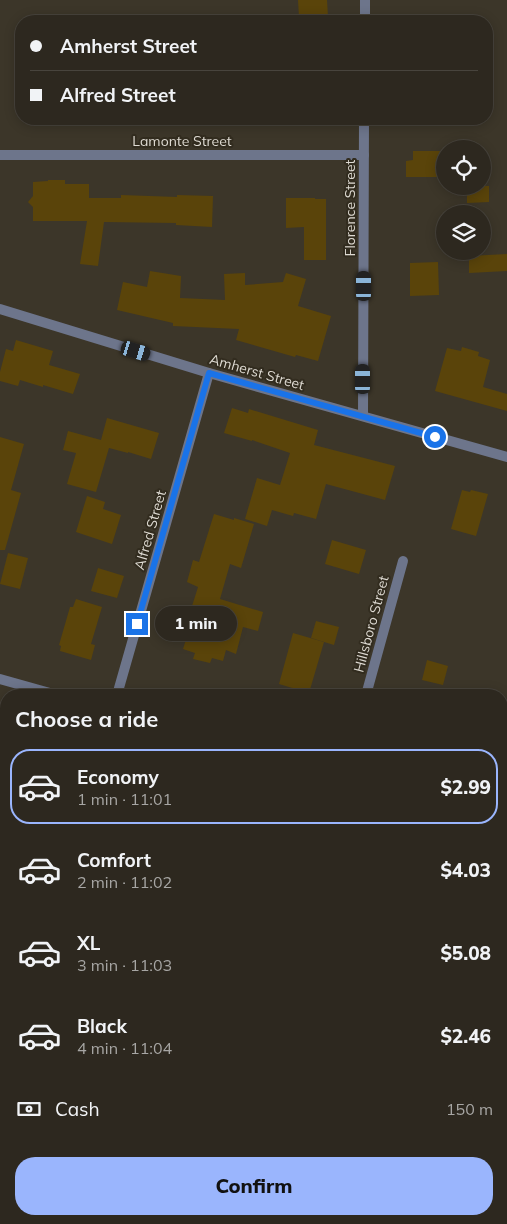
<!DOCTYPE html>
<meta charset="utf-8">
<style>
:root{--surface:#2d281f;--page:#39342c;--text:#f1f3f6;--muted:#a7a6a4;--line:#48443d;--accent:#9ab5fd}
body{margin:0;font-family:Mulish,sans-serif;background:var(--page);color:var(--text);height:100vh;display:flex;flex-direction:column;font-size:19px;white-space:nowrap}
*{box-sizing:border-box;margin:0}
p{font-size:16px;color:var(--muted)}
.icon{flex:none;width:28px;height:28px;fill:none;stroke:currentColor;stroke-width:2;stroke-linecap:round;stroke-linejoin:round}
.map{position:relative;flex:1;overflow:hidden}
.side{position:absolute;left:0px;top:689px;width:508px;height:536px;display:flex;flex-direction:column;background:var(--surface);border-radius:20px 20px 0 0;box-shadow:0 2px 12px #0003,0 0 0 1px var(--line)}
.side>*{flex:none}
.guide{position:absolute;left:15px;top:15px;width:478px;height:110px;border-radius:20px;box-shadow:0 2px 12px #0003,0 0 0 1px var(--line);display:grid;align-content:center;height:110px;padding:0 15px;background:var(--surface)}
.controls{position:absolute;left:436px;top:140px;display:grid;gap:10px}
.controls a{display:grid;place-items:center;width:55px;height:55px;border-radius:50%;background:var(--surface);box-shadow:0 2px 12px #0003,0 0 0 1px var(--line);font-size:25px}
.end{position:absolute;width:22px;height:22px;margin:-11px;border:6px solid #1a73e8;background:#fff;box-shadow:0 0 0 2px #fff}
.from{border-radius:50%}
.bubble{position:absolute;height:35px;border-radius:18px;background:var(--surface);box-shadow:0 2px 12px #0003,0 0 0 1px var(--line);font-size:16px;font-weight:800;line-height:35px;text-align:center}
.car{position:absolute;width:15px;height:30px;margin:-15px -8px;border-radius:6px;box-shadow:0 0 4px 1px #0007;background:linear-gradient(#222 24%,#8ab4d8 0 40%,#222 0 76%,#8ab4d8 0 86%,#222 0)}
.guide b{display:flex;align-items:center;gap:18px;height:48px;font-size:19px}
.guide b+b{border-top:1px solid var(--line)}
.guide i{width:12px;height:12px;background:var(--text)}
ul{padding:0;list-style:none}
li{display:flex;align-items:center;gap:15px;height:75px;margin:0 10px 8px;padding:0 5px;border:2px solid transparent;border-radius:20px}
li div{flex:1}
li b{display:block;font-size:19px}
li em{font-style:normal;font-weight:800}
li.on{border-color:var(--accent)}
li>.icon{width:45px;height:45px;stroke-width:1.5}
h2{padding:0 15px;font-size:22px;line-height:60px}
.pay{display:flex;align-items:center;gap:12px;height:55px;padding:0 15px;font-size:19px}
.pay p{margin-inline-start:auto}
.action{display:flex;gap:10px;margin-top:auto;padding:10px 15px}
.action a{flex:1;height:58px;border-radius:20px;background:var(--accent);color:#111;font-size:20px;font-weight:800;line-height:58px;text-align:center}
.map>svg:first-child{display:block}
.building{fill:#5a440a}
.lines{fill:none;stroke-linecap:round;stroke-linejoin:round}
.minor{stroke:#6d758b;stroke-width:10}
.tertiary{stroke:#6d758b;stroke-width:10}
.route{stroke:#1a73e8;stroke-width:6}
.labels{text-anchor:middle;stroke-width:4;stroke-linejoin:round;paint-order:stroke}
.street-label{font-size:14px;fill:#dedad2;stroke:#322c1f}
</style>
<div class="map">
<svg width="507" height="1224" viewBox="0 0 507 1224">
<rect width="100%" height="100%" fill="#3c3629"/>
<g class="building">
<path d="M298,0h29l1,17h-2v4h-25v-4h-2z"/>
<path d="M413,151h32v26h-39v-16l7,-1z"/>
<path d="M48,180h17v4h24v14h32v-3l56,2v-2l36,1 -1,31 -36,-2v-2l-72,-1 -6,44 -18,-2 7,-43h-54v-14l-5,-5 5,-6v-14l15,-1z"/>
<path d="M467,186h22v16l-22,1z"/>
<path d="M286,198h29v1h11v61h-22v-33l-18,1z"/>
<path d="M507,254v17l-38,2v-17z"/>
<path d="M438,262l1,33 -29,1v-33z"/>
<path d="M150,271l31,5 -1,22 45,2 -1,-26 21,-1v12l38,-3 3,-9 20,6 -8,27 33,10 -13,45 -22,-6 -1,2 -59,-17 3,-11 -66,-3v-3l-56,-13 6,-28 24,5z"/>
<path d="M16,340l37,11 -4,14 31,9 -7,20 -30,-9v2l-23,-7 -2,6 -18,-5v-9l6,-23 7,2z"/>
<path d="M462,347l17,5 -1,4 12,4 -7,27 24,7v17l-72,-20 12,-43 14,3z"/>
<path d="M232,408l16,5 1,-4 69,21 -4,15 81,21 -10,34 -59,-16 -10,35 -22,-6 -1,3 -21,-6 -5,16 -22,-7 12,-41 23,7 10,-32 -38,-13v1l-28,-8z"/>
<path d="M107,418l52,15 -8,26 -23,-7v1l-19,-5 -13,44 -29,-8 9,-31 -13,-3 5,-19 33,9z"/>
<path d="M0,437l24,7 -13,46 10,3 -16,57h-5z"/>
<path d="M462,490l8,2 1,-2 17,4 -12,42 -25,-7z"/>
<path d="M87,496l18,6 -2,7 18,6 -9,29 -36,-12z"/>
<path d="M214,514l20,6v-2l20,6 -13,44 -11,-4 -10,35 43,13 -5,19 -15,-4 -7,27 -10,-4 -3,11 -11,-3 -2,5 -17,-4 2,-6 -12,-4 8,-26 -4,-1 11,-35 -11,-5 6,-22 6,2z"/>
<path d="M332,540l34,10 -7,24 -34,-10z"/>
<path d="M8,553l20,5 -8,31 -20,-5z"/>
<path d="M98,568l26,8 -7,22 -26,-7z"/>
<path d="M76,599l26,8 -11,37 4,1 -4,15 -31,-9 1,-5 -2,-1 11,-38h3z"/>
<path d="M316,621l23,6 -5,18 -23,-7z"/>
<path d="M293,633l31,9 -15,51 -30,-9z"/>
<path d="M427,660l21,6 -5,19 -21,-5z"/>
</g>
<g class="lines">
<g class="minor">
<path d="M365,21v-21"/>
<path d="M0,155h364"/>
<path d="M0,309l209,64 298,84"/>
<path d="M363,416l1,-297"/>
<path d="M117,695l92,-322"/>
<path d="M366,695l37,-134"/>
<path d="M501,1111h6"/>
<path d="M0,1113h6"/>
<path d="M449,1224v-5"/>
</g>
<g class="tertiary">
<path d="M0,679l57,16"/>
<path d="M501,824l6,2"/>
</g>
</g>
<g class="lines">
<path class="route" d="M137,624l72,-251 226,64"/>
</g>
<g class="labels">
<g class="street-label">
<text x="182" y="146">Lamonte Street</text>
<text transform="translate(350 208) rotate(-90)" y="5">Florence Street</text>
<text transform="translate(257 372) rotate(16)" y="5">Amherst Street</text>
<text transform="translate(150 530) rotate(-74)" y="5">Alfred Street</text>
<text transform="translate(371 624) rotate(-75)" y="5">Hillsboro Street</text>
</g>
</g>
</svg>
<div class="controls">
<a><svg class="icon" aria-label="locate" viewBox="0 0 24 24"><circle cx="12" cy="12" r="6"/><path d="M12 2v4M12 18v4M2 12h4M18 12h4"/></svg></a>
<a><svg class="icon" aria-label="layers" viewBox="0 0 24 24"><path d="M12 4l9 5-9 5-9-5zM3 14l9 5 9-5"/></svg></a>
</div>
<i class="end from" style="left:435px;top:437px"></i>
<i class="end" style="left:137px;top:624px"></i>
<div class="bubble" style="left:155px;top:606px;width:82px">1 min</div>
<i class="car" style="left:364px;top:286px;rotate:0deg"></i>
<i class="car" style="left:136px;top:351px;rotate:107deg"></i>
<i class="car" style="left:363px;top:379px;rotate:0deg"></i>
<div class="guide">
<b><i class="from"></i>Amherst Street</b>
<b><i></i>Alfred Street</b>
</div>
<section class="side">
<h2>Choose a ride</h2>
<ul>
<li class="on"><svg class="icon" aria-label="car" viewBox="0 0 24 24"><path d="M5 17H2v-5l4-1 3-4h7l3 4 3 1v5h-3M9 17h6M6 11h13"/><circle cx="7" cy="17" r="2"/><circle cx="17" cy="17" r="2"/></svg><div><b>Economy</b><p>1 min · 11:01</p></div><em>$2.99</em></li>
<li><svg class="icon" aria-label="car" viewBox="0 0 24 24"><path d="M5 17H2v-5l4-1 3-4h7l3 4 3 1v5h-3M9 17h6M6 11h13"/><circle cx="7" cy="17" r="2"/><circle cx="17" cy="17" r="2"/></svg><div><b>Comfort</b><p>2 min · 11:02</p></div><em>$4.03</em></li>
<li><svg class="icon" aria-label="car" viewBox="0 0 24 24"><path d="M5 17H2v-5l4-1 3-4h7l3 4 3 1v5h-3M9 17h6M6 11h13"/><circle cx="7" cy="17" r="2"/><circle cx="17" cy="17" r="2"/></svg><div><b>XL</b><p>3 min · 11:03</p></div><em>$5.08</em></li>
<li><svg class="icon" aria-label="car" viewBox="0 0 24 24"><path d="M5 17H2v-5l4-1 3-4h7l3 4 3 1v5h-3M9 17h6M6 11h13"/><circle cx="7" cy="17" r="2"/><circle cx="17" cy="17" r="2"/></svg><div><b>Black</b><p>4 min · 11:04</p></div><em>$2.46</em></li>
</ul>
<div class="pay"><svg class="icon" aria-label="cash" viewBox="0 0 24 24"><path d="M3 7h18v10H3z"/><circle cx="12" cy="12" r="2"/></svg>Cash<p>150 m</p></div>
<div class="action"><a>Confirm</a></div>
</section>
</div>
